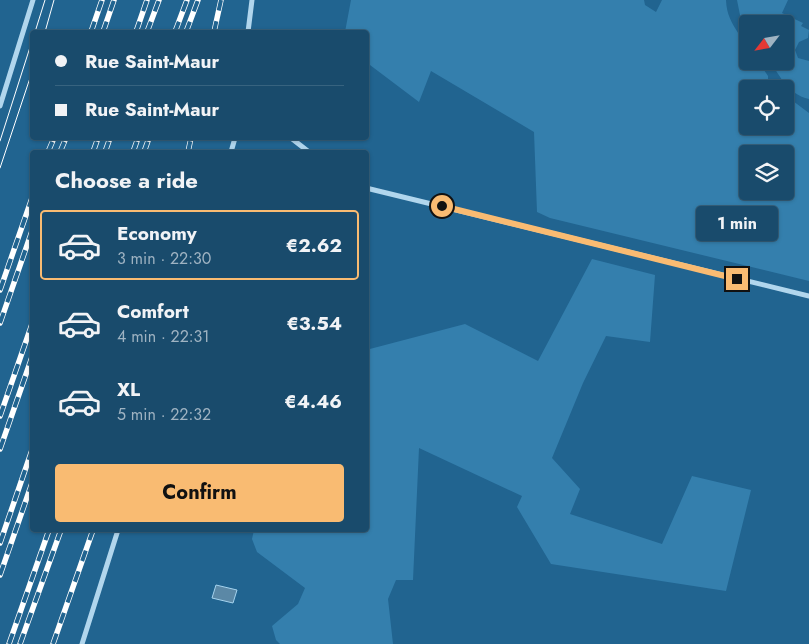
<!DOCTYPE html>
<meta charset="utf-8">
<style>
:root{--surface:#194b6c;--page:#265574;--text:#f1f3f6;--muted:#9fb3c2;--line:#37637f;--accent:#f9bb72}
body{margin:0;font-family:Jost,sans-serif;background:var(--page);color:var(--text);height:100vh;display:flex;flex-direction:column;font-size:19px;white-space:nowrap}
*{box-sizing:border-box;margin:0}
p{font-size:16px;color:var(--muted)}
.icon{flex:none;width:28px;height:28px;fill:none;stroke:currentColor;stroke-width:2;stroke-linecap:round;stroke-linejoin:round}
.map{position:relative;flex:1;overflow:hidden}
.sheet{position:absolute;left:30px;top:150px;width:339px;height:382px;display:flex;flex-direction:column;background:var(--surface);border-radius:5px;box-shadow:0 1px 4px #0004,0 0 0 1px var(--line)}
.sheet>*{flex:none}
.guide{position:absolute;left:30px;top:30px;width:339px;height:110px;border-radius:5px;box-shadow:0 1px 4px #0004,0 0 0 1px var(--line);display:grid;align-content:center;height:110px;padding:0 25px;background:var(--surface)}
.needle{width:32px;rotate:239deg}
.fabs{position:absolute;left:739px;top:15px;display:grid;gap:10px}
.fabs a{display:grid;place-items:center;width:55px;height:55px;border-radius:5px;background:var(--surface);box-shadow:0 1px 4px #0004,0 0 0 1px var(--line);font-size:25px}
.end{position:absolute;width:22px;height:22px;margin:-11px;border:6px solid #f9bb72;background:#111;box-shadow:0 0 0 2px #111}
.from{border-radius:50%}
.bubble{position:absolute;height:35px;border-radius:5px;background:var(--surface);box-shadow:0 1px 4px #0004,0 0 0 1px var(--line);font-size:16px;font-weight:700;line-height:35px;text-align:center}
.guide b{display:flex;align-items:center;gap:18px;height:48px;font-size:19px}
.guide b+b{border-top:1px solid var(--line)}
.guide i{width:12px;height:12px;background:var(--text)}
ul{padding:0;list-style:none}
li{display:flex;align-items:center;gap:15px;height:70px;margin:0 10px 8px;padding:0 15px;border:2px solid transparent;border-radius:5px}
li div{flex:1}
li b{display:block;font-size:19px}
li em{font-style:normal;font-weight:700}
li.selected{border-color:var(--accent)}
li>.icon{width:45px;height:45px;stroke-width:1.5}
h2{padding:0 25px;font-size:22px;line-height:60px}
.cta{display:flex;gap:10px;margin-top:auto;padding:10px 25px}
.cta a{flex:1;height:58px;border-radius:5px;background:var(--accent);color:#111;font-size:20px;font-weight:700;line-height:58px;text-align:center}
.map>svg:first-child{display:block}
.green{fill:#347fad;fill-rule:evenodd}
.water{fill:#5b88a6;stroke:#a5d3ee}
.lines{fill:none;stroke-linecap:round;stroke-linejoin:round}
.street{stroke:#b1d6ed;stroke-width:5}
.tram{stroke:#fff;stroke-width:1}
.rail-casing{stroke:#fff;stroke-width:5.5}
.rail{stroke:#216490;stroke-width:4;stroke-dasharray:11;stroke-linecap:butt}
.route{stroke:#f9bb72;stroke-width:6}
</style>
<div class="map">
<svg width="809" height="644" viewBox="0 0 809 644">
<rect width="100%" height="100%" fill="#216490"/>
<g class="green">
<path d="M351,0h293l1,5 11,7 6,-12h64c1,29 22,35 22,61h10l10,15v13h-20v37h37v-31l24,18v168l-259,-63 -13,-6 -3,-80 -103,-61 -12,31 -53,-40v-30h-21zM748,154h37v37h-37z"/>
<path d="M737,0h51l-6,13 21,10 -2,3 8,4 -1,8 -9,4 -4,8 3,8 11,3v38c-21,-5 -28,-21 -39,-38h15v-37h-37l-1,4 -7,-13z"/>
<path d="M592,259l63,16 -5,67 -44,-6 -23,47 -31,75 28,31 -10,25 92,30 30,-68 59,14 -25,101 -175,-27 -34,-57 5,-11 -103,-48 -6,132h-17l-8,19 5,45h-113l-4,-4 -4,-14 26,-22 7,-16 -48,-36 -5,-13 2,-9h112v-180l99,-26 73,37z"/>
</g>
<path class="water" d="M216,585l21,5 -4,13 -21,-5z"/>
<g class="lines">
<g class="street">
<path d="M248,32l4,-32"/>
<path d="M0,106l33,-106"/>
<path d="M291,138l18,14"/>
<path d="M231,152l4,-14"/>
<path d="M366,188l443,108"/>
<path d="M82,644l36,-114"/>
</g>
<g class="tram">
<path d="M35,32l10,-32"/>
<path d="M45,32l9,-32"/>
<path d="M0,141l32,-100"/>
<path d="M0,168l32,-96"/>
</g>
<g class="rail-casing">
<g id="rail">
<path d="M91,32l11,-32"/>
<path d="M103,32l11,-32"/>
<path d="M136,32l11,-32"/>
<path d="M147,32l12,-32"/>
<path d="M175,32l12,-32"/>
<path d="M186,32l12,-32"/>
<path d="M214,32l7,-32"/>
<path d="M48,152l6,-14"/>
<path d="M60,152l6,-14"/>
<path d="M93,152l5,-14"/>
<path d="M105,152l5,-14"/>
<path d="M133,152l5,-14"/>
<path d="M144,152l5,-14"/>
<path d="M188,152l3,-14"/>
<path d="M0,290l32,-92"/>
<path d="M0,323l32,-92"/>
<path d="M0,416l32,-92"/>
<path d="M0,449l32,-92"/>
<path d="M0,543l32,-93"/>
<path d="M0,575l32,-92"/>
<path d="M9,644l40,-114"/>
<path d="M20,644l41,-114"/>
<path d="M53,644l40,-114"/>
</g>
</g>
<use href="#rail" class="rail"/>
</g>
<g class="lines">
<path class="route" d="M442,206l295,73"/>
</g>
</svg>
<div class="fabs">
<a><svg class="needle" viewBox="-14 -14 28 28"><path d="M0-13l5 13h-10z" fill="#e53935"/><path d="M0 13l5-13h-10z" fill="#9fb3c2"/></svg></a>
<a><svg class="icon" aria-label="locate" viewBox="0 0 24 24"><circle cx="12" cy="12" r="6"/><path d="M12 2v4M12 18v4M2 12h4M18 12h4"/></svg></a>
<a><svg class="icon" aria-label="layers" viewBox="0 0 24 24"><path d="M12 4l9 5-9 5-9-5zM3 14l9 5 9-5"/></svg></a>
</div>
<i class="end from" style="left:442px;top:206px"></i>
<i class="end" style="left:737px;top:279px"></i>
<div class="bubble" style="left:696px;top:206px;width:82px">1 min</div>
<div class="guide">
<b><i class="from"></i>Rue Saint-Maur</b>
<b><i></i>Rue Saint-Maur</b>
</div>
<section class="sheet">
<h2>Choose a ride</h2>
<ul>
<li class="selected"><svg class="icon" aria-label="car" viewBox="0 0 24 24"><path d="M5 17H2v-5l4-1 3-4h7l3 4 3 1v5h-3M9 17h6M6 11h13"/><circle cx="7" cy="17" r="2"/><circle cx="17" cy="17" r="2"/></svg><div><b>Economy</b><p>3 min · 22:30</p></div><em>€2.62</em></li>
<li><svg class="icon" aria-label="car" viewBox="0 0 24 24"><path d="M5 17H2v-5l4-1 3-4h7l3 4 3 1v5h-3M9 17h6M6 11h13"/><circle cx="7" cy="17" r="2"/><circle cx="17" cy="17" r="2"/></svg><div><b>Comfort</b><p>4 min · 22:31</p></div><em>€3.54</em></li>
<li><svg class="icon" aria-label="car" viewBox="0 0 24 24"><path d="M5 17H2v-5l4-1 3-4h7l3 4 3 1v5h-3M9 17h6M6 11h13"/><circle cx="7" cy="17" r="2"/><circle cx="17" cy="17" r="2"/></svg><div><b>XL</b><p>5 min · 22:32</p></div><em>€4.46</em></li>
</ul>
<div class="cta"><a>Confirm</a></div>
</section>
</div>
